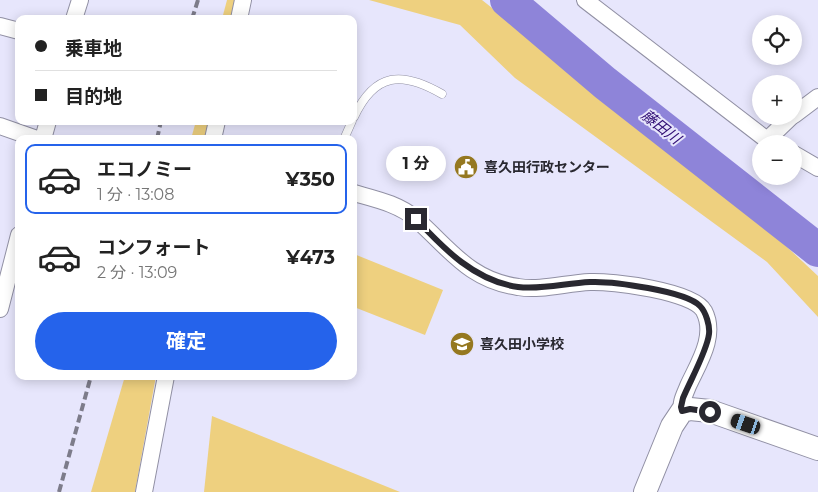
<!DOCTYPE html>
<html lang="ja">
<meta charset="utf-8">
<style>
:root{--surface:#fff;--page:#f6f6f6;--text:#222;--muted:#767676;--line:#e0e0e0;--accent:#2563eb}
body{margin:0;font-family:Montserrat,"Noto Sans JP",sans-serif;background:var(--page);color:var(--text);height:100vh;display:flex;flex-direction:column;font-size:19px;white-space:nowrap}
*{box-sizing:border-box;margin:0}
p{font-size:16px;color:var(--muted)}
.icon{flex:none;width:28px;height:28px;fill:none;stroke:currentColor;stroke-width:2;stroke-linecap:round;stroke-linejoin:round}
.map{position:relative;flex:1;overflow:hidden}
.details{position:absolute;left:15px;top:135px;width:342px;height:245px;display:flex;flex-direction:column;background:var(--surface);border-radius:10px;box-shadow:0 2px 12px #0003}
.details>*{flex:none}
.guide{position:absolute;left:15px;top:15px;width:342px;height:110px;border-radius:10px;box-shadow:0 2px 12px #0003;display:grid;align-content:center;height:110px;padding:0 20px;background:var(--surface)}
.tools{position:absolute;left:752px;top:15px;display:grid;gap:10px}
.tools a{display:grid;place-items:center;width:50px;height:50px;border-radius:50%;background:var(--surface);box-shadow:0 2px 12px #0003;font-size:25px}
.end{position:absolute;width:22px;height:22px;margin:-11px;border:6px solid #292830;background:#fff;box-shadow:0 0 0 2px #fff}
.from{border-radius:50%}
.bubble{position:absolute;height:35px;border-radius:18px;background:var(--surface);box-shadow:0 2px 12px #0003;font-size:16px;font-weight:700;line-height:35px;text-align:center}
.car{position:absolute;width:15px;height:30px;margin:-15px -8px;border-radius:6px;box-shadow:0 0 4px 1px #0007;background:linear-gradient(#222 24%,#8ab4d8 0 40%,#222 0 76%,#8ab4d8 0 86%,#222 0)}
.guide b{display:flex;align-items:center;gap:18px;height:48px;font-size:19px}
.guide b+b{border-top:1px solid var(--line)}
.guide i{width:12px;height:12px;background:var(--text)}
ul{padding:9px 0 0;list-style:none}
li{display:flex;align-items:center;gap:15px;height:70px;margin:0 10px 8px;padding:0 10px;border:2px solid transparent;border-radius:10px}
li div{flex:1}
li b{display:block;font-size:19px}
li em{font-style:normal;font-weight:700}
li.on{border-color:var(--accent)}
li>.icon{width:45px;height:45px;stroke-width:1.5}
.cta{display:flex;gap:10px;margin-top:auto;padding:10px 20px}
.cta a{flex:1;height:58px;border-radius:30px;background:var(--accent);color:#fff;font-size:20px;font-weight:700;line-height:58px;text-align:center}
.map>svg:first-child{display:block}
.green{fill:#eed07f}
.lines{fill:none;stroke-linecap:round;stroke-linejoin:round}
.river{stroke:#8e84d9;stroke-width:34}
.lane-casing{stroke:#9190a4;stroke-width:9}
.street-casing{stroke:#9190a4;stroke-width:18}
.secondary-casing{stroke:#9190a4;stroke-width:24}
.lane{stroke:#fff;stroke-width:8}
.street{stroke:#fff;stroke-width:16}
.secondary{stroke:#fff;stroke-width:22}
.rail{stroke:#7d7c8a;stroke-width:4;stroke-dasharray:8 4;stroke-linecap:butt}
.route{stroke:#292830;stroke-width:6}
.labels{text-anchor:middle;stroke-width:4;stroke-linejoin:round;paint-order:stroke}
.poi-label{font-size:14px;font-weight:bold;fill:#292830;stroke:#e7e6fc;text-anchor:start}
.water-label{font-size:15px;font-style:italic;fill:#300d74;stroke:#e7e6fc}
</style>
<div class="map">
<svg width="818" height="492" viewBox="0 0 818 492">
<rect width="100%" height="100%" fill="#e7e6fc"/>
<g class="green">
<path d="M227,0h23l-5,19h-23z"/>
<path d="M369,0h113l273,217 63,59v41l-51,-55 -252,-184 -55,-53z"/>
<path d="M196,121h21l-5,18h-21z"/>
<path d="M354,254l89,36 -18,45 -71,-28z"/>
<path d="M125,376h31l-21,116h-44z"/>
<path d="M212,416l188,76h-196z"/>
</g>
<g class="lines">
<path class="river" d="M507,0l98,83 213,167"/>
<g class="lane-casing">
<g id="lane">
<path d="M354,117c21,-45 48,-46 88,-23"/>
<path d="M344,139l8,-18"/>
</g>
</g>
<g class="street-casing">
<g id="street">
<path d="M585,0l182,140 7,4"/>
<path d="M74,19l6,-19"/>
<path d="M239,19l4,-19"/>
<path d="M0,26l19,5"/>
<path d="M794,115l24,-18"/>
<path d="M0,126l37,13"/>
<path d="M43,139l5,-18"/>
<path d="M213,139l4,-18"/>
<path d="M767,140l25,-24"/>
<path d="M794,154l24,14"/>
<path d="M354,193c21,6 45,11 62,26 34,30 53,61 102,68 23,4 48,-4 72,-5 22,-1 103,9 114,29 13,25 -6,53 -16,75 -3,8 -8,16 -6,25"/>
<path d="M0,309l19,-74"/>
<path d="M144,492l22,-116"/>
</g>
</g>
<g class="secondary-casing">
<path id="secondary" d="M645,492l27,-66 10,-15 8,-2 20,2 108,38"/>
</g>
<use href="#lane" class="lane"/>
<use href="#street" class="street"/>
<use href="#secondary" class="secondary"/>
<g class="rail">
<path d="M192,19l6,-19"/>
<path d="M157,139l4,-18"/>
<path d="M59,492l32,-116"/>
</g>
</g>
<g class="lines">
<path class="route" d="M416,219c28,30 59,62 102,68 24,3 48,-4 72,-5 22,-1 96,9 110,24 6,6 10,20 9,28 -2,17 -19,47 -26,64l-2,9 1,4 8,-2 20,3"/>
</g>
<defs>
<g id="civic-disc" transform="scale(1.25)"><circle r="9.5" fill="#957820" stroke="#e7e6fc"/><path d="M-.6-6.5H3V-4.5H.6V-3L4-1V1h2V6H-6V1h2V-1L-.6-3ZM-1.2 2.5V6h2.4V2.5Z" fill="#fff"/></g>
<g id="school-disc" transform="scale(1.25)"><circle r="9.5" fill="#957820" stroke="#e7e6fc"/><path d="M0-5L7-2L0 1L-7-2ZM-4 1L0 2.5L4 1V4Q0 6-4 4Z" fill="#fff"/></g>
</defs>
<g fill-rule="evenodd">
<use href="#civic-disc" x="466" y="167"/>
<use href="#school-disc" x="462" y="344"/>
</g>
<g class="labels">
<g class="poi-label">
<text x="484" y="172">喜久田行政センター</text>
<text x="480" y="349">喜久田小学校</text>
</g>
<g class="water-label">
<text transform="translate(661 127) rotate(38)" y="5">藤田川</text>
</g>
</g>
</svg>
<div class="tools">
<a><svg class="icon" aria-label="locate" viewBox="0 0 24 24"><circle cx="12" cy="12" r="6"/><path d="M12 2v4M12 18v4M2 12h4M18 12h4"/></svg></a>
<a>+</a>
<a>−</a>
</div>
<i class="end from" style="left:710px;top:412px"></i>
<i class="end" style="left:416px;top:219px"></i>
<div class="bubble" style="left:386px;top:146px;width:60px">1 分</div>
<i class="car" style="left:746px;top:424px;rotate:289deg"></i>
<div class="guide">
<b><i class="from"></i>乗車地</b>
<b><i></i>目的地</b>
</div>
<section class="details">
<ul>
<li class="on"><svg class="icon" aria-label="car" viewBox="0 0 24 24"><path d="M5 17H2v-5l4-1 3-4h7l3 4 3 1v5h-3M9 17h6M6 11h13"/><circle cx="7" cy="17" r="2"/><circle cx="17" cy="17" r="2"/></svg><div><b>エコノミー</b><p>1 分 · 13:08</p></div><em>¥350</em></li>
<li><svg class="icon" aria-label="car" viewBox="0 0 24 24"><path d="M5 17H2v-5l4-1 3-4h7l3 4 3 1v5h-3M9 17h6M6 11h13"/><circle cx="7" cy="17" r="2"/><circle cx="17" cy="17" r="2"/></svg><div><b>コンフォート</b><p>2 分 · 13:09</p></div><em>¥473</em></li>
</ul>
<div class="cta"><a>確定</a></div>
</section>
</div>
